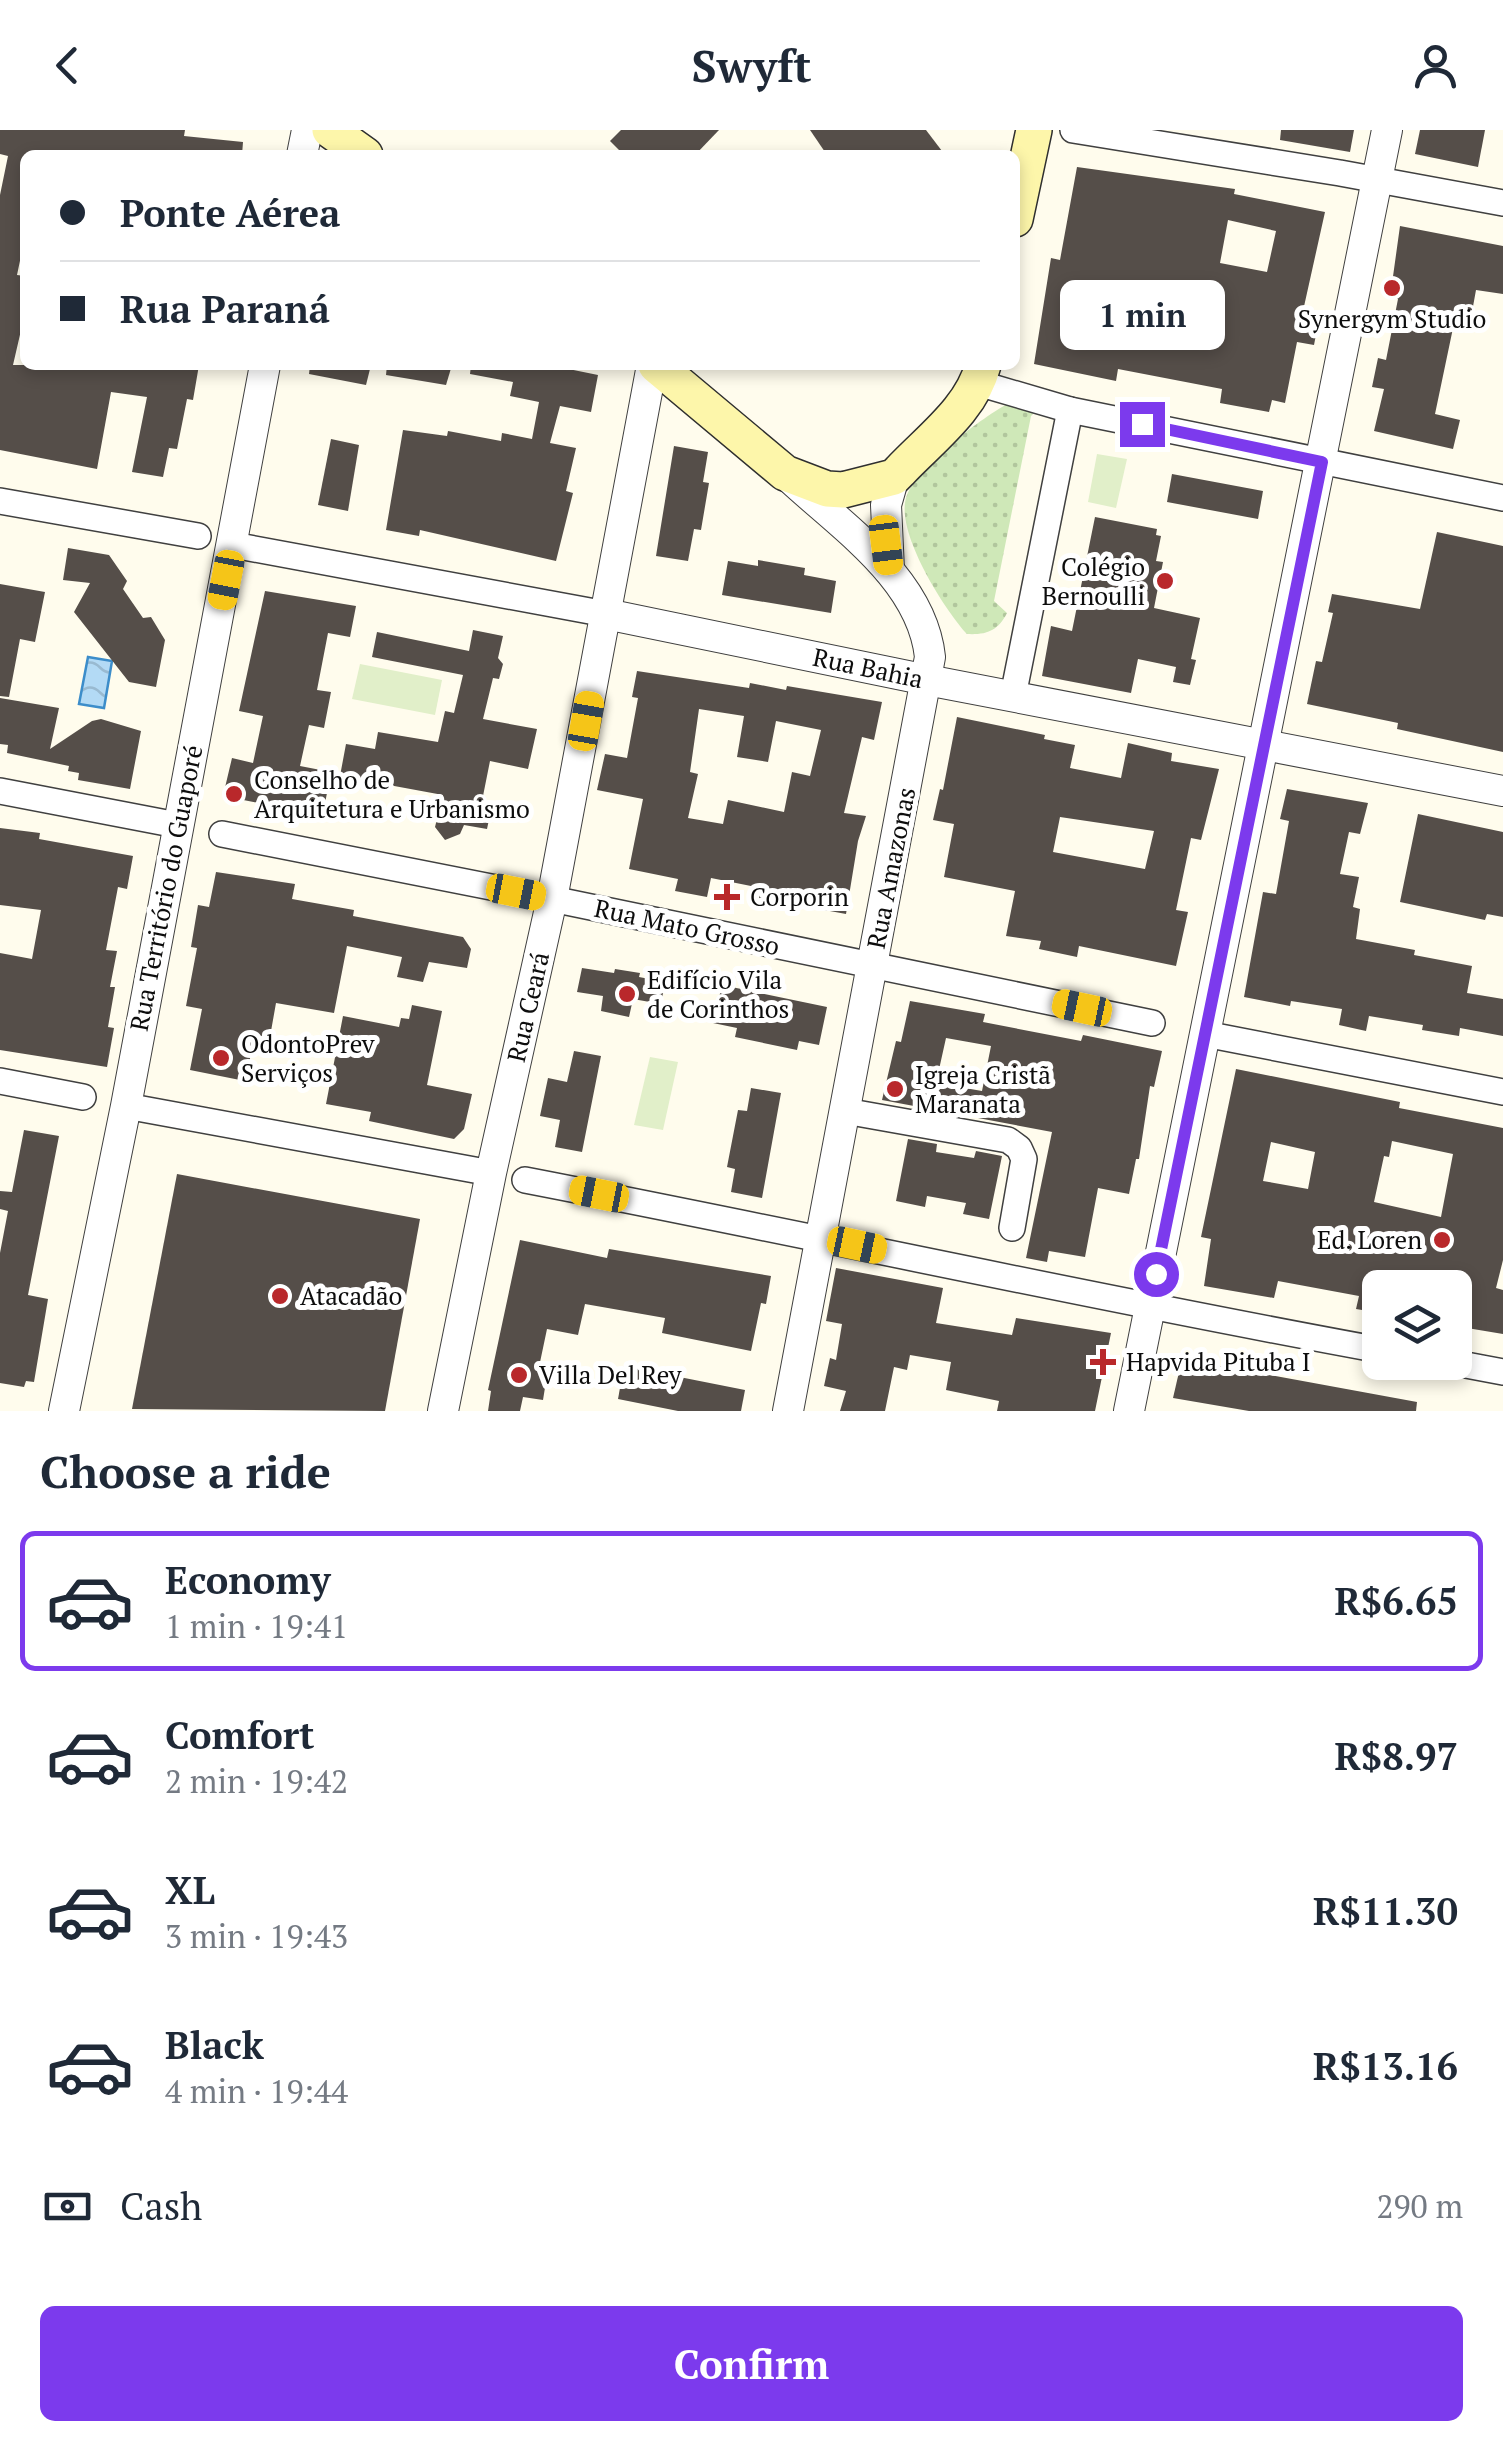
<!DOCTYPE html>
<meta charset="utf-8">
<style>
:root{--surface:#fff;--page:#f6f6f7;--text:#1f2937;--muted:#747a83;--line:#e0e1e3;--accent:#7c3aed}
body{margin:0;font-family:"PT Serif",serif;background:var(--page);color:var(--text);height:100vh;display:flex;flex-direction:column;font-size:38px;white-space:nowrap}
*{box-sizing:border-box;margin:0}
p{font-size:32px;color:var(--muted)}
.icon{flex:none;width:55px;height:55px;fill:none;stroke:currentColor;stroke-width:2;stroke-linecap:round;stroke-linejoin:round}
.map{position:relative;height:1281px;overflow:hidden}
.sheet{display:flex;flex-direction:column;background:var(--surface);flex:1}
.sheet>*{flex:none}
.guide{position:absolute;left:20px;top:20px;width:1000px;height:220px;border-radius:15px;box-shadow:0 5px 15px #0003;display:grid;align-content:center;height:220px;padding:0 40px;background:var(--surface)}
.buttons{position:absolute;left:1362px;top:1140px;display:grid;gap:20px}
.buttons a{display:grid;place-items:center;width:110px;height:110px;border-radius:15px;background:var(--surface);box-shadow:0 5px 15px #0003;font-size:50px}
.end{position:absolute;width:45px;height:45px;margin:-22px;border:12px solid #7c3aed;background:#fff;box-shadow:0 0 0 5px #fff}
.from{border-radius:50%}
.bubble{position:absolute;height:70px;border-radius:15px;background:var(--surface);box-shadow:0 5px 15px #0003;font-size:32px;font-weight:600;line-height:70px;text-align:center}
.car{position:absolute;width:30px;height:60px;margin:-30px -15px;border-radius:12px;box-shadow:0 0 8px 2px #0007;background:linear-gradient(#f5c518 24%,#345 0 40%,#f5c518 0 76%,#345 0 86%,#f5c518 0)}
.guide b{display:flex;align-items:center;gap:35px;height:95px;font-size:38px}
.guide b+b{border-top:2px solid var(--line)}
.guide i{width:25px;height:25px;background:var(--text)}
ul{padding:0;list-style:none}
li{display:flex;align-items:center;gap:30px;height:140px;margin:0 20px 15px;padding:0 20px;border:5px solid transparent;border-radius:15px}
li div{flex:1}
li b{display:block;font-size:38px}
li em{font-style:normal;font-weight:600}
li.on{border-color:var(--accent)}
li>.icon{width:90px;height:90px;stroke-width:1.5}
h2{padding:0 40px;font-size:45px;line-height:120px}
.pay{display:flex;align-items:center;gap:25px;height:110px;padding:0 40px;font-size:38px}
.pay p{margin-inline-start:auto}
.action{display:flex;gap:20px;margin-top:auto;padding:20px 40px}
.action a{flex:1;height:115px;border-radius:15px;background:var(--accent);color:#fff;font-size:40px;font-weight:600;line-height:115px;text-align:center}
header{display:flex;justify-content:space-between;align-items:center;height:130px;padding:0 40px;background:var(--surface);font-size:45px;font-weight:600}
.map>svg:first-child{display:block}
.park{fill:url(#park-dots)}
.pitch{fill:#e1efc9}
.water{fill:url(#water-waves);stroke:#3c8dca;stroke-width:2.5}
.building{fill:#554e49;fill-rule:evenodd}
.lines{fill:none;stroke-linecap:round;stroke-linejoin:round}
.minor-casing{stroke:#404040;stroke-width:28}
.tertiary-casing{stroke:#404040;stroke-width:32}
.secondary-casing{stroke:#2f2f2f;stroke-width:38}
.minor{stroke:#fff;stroke-width:25}
.tertiary{stroke:#fff;stroke-width:30}
.secondary{stroke:#fdf6aa;stroke-width:35}
.route{stroke:#7c3aed;stroke-width:12}
.poi-dot{fill:#b9282b;stroke:#fff;stroke-width:4}
.labels{text-anchor:middle;stroke-width:10;stroke-linejoin:round;paint-order:stroke}
.poi-label{font-size:25px;fill:#0d0d0d;stroke:#fff;text-anchor:start}
.street-label{font-size:25px;fill:#0d0d0d;stroke:#fff}
</style>
<header><svg class="icon" aria-label="back" viewBox="0 0 24 24"><path d="M15 5l-7 7 7 7"/></svg>Swyft<svg class="icon" aria-label="person" viewBox="0 0 24 24"><circle cx="12" cy="8" r="4"/><path d="M4 21q1-7 8-7t8 7"/></svg></header>
<div class="map">
<svg width="1503" height="1281" viewBox="0 0 1503 1281">
<defs>
<pattern id="park-dots" width="8" height="8" patternUnits="userSpaceOnUse" patternTransform="scale(2.5)"><rect width="8" height="8" fill="#cfe8b8"/><path d="M2 2h.1M6 6h.1" fill="none" stroke="#b1c69d" stroke-width="1.8" stroke-linecap="round"/></pattern>
<pattern id="water-waves" width="16" height="10" patternUnits="userSpaceOnUse" patternTransform="scale(2.5)"><rect width="16" height="10" fill="#b3daf5"/><path d="M0 5q4-4 8 0t8 0" fill="none" stroke="#99bad1"/></pattern>
</defs>
<rect width="100%" height="100%" fill="#fffced"/>
<path class="park" d="M1011,272l27,7 -7,7 -37,185 13,12c-9,18 -21,22 -40,21 -23,-25 -74,-105 -60,-139 12,-30 75,-78 104,-93z"/>
<g class="pitch">
<path d="M1097,324l30,5 -11,49 -28,-6z"/>
<path d="M360,534l82,16 -7,35 -83,-16z"/>
<path d="M650,927l28,5 -15,68 -29,-5z"/>
</g>
<path class="water" d="M88,527l24,4 -8,47 -25,-4z"/>
<g class="building">
<path d="M0,0h185l-1,6 59,6 -1,13h-217v82l-8,38 8,1v37l-12,52h186l-6,35 -6,-1 -10,50 -8,-1 -6,29 -31,-5 15,-75 -36,-5 -14,77 -97,-19v-255l8,-39 -8,-2z"/>
<path d="M621,0h98l-24,25h-71l-14,-14z"/>
<path d="M810,0h116l19,25h-118z"/>
<path d="M1281,0h73l-4,22 -70,-12z"/>
<path d="M1420,0h65l-7,37 -63,-13z"/>
<path d="M1077,37l158,22 -1,5 91,18 -22,99 17,3 -6,31 -17,-3 -12,61 -13,-3 -3,12 -49,-9 2,-14 -104,-20 -2,12 -82,-17 17,-106 9,2zM1228,90l48,11 -9,41 -47,-9z"/>
<path d="M1400,96l103,20v48l-27,-4 -4,22 -15,-3 -22,105 25,6 -7,29 -79,-18 10,-42 -12,-2 6,-29 8,2 12,-61 -8,-1z"/>
<path d="M310,235h61l-5,20 -57,-11z"/>
<path d="M387,235h65l-6,20 -60,-10z"/>
<path d="M471,235h78l49,10 -7,37 -31,-6 -10,37 26,5 -10,43 7,2 -17,68 -136,-31 -1,6 -33,-6 17,-100 44,6 1,-5 53,10 1,-8 30,6 7,-37 -29,-6 3,-14 -43,-8z"/>
<path d="M331,309l28,6 -11,66 -30,-6z"/>
<path d="M674,316l34,6 -5,30 6,1 -8,47 -7,-1 -6,32 -32,-5z"/>
<path d="M1172,344l91,17 -5,28 -91,-17z"/>
<path d="M1095,387l62,12 -1,6 5,1 -5,25 7,1 -9,46 46,10 -9,41 5,1 -6,25 -17,-3 3,-15 -38,-8 -7,34 -89,-17 9,-50 21,5z"/>
<path d="M1437,402l66,14v206l-106,-23 1,-6 -91,-19 9,-43 6,1 11,-49 -5,-1 4,-18 88,15z"/>
<path d="M68,418l41,7 18,26 -4,8 20,29 8,-1 14,23 -9,47 -27,-5 -55,-70 16,-29 -27,-3z"/>
<path d="M758,430l47,8 -1,7 32,6 -5,32 -109,-18 6,-34 30,5z"/>
<path d="M0,454l45,8 -10,50 -15,-3 -11,58 -9,-1z"/>
<path d="M265,461l91,15 -6,31 -22,-4 -11,57 14,2 -7,36 -15,-3 -9,41 31,6 -9,47 -39,-7 1,-4 -61,-12 9,-38 21,5 10,-47 -24,-5z"/>
<path d="M473,500l30,6 -5,22 5,6 -4,15 -6,-1 -10,41 54,10 -9,40 -38,-8 -7,35 8,14 -4,19 -23,-4 -4,9 -15,6 -10,-13 8,-32 -103,-19 6,-32 29,5 3,-17 60,10 7,-31 9,2 9,-38 -91,-18 5,-25 92,19z"/>
<path d="M637,541l112,17 1,-5 36,7 1,-4 95,16 -8,38 -12,-3 -18,76 22,3 -8,25 -12,73 -87,-16 2,-10 -50,-10 -4,19 -32,-6 3,-12 -49,-10 14,-70 -46,-9 8,-36 22,4 11,-60 -6,-1zM699,579l45,7 -7,41 31,5 8,-41 45,9 -11,46 -18,-4 -8,40 -56,-12 -5,24 -35,-6 10,-44 -8,-2z"/>
<path d="M0,568l59,10 -9,41 42,-28 9,-2 40,12 -11,58 -52,-9 1,-7 -11,-2 1,-5 -62,-13 1,-8 -8,-1z"/>
<path d="M957,587l88,18 -1,4 31,6 -5,23 51,10 7,-35 44,10 -1,8 48,8 -18,71 -10,-2 -15,72 12,2 -12,54 -97,-20 -2,11 -38,-8 2,-8 -35,-5 9,-45 -71,-14 10,-53 -21,-4 7,-31 3,1zM1060,687l94,14 -9,38 -92,-17z"/>
<path d="M1287,659l81,14 -8,31 -11,-2 -9,42 19,3 -6,30 7,2 -4,30 59,11 -1,5 58,11 -5,27 36,6v37l-43,-8 -1,8 -37,-6 1,-5 -54,-9 -3,15 -27,-6 3,-16 -51,-8 -1,5 -46,-9 19,-105 13,2 13,-73 -9,-2z"/>
<path d="M1418,684l85,18v85l-16,-3 -2,6 -85,-18z"/>
<path d="M0,698l40,5 -1,6 94,17 -6,33 -9,-2 -12,63 11,1 -7,36h5l-7,40 6,1 -7,39 -107,-17v-97l32,6 9,-49 -41,-5z"/>
<path d="M216,742l79,12 -3,15 62,11 -1,6 110,21 8,12 -4,19 -38,-6 -6,20 -26,-5 5,-20 -55,-11 -13,67 -58,-10 -8,45 -15,-3 -8,36 -55,-11 12,-61 -16,-3 11,-58 -6,-1 7,-42 11,2z"/>
<path d="M582,838l32,5 1,-4 25,4 -1,4 26,5 -4,22 -28,-5 -4,18 -28,-6 2,-15 -26,-4z"/>
<path d="M722,855l105,22 -8,38 -20,-4 -2,9 -62,-13 2,-9 -24,-5z"/>
<path d="M910,871l75,13 -2,8 98,19 2,-6 79,16 -8,36 -4,-1 -11,73h-3l-7,35 -31,-6 -13,69 -36,-6 -2,11 -21,-4 26,-126 -170,-32 14,-59 5,1zM946,908l45,8 -9,45 -46,-8z"/>
<path d="M412,875l30,6 -15,74 45,9 -8,35 -10,10 -85,-18 2,-9 -45,-8 17,-88 56,11 2,-9 8,1z"/>
<path d="M574,921l27,5 -19,96 -27,-5 5,-27 -20,-4 8,-38 19,4z"/>
<path d="M1236,939l164,33 -1,6 104,20v132l-7,28 7,2v44l-48,-8v-38h-75v25l-24,-4 3,-13 -81,-15 -4,17 -70,-12 7,-47 -10,-2zM1392,1011l61,13 -12,63 -67,-15 10,-46 5,1zM1271,1012l44,10 -7,37 -45,-8z"/>
<path d="M751,958l30,5 -19,105 -31,-6 4,-23 -8,-2 11,-57 9,1z"/>
<path d="M24,1000l35,6 -31,159 20,4 -14,83 -8,-1 -2,6 -24,-4v-130l8,-42 -8,-2v-18l12,1z"/>
<path d="M908,1009l29,5 -1,8 38,6 2,-7 26,5 -13,63 -26,-5 3,-11 -39,-7 -2,11 -29,-6z"/>
<path d="M177,1044l243,45 -35,192 -253,-2z"/>
<path d="M520,1110l87,18 2,-9 162,27 -5,28 -5,-1 -10,48 -89,-18 3,-15 -80,-14 -7,31 -31,-6 -8,38 9,2 -5,31 -20,-3 -3,14h-32l3,-20 -3,-1z"/>
<path d="M836,1138l107,20 -7,35 76,12 4,-17 95,15 -16,78h-98l2,-10 -53,-11 5,-28 -41,-7 -3,15 -13,-3 -9,44h-45l6,-20 -22,-5 6,-28 6,2 6,-36 -16,-3z"/>
<path d="M1182,1229l235,43 -1,9h-167l-76,-13z"/>
<path d="M624,1236l121,24 -4,21h-63l-60,-12z"/>
</g>
<g class="lines">
<g class="minor-casing">
<g id="minor">
<path d="M1073,0l267,43 163,30"/>
<path d="M978,253l92,27 433,88"/>
<path d="M0,371l198,35"/>
<path d="M233,415l373,69"/>
<path d="M1013,566l57,-286"/>
<path d="M0,661l177,34"/>
<path d="M222,704l330,65 600,124"/>
<path d="M1205,904l298,58"/>
<path d="M0,951l83,16"/>
<path d="M126,976l365,67"/>
<path d="M845,981l163,29 11,8 5,11 -12,69"/>
<path d="M525,1050c285,55 569,118 855,170"/>
<path d="M1450,1232l53,10"/>
</g>
</g>
<g class="tertiary-casing">
<g id="tertiary">
<path d="M302,25l5,-25"/>
<path d="M889,440l-3,-65 8,-28"/>
<path d="M606,484l321,66 576,111"/>
<path d="M64,1281l62,-305 139,-741"/>
<path d="M443,1281l48,-238 61,-274 100,-534"/>
<path d="M788,1281l142,-754c-8,-77 -86,-129 -139,-178"/>
<path d="M1129,1281l258,-1281"/>
</g>
</g>
<g class="secondary-casing">
<g id="secondary">
<path d="M330,0l35,25"/>
<path d="M1015,89l19,-89"/>
<path d="M656,235l129,108 42,16 16,1 51,-13 6,-6c30,-32 72,-62 83,-106"/>
</g>
</g>
<use href="#minor" class="minor"/>
<use href="#tertiary" class="tertiary"/>
<use href="#secondary" class="secondary"/>
</g>
<g class="lines">
<path class="route" d="M1142,294l180,38 -166,812"/>
</g>
<g class="poi-dot">
<circle cx="1392" cy="158" r="10"/>
<circle cx="1165" cy="451" r="10"/>
<circle cx="234" cy="664" r="10"/>
<path d="M722 752h10v10h10v10h-10v10h-10v-10h-10v-10h10z"/>
<circle cx="627" cy="864" r="10"/>
<circle cx="221" cy="928" r="10"/>
<circle cx="895" cy="959" r="10"/>
<circle cx="1442" cy="1110" r="10"/>
<circle cx="280" cy="1166" r="10"/>
<path d="M1098 1217h10v10h10v10h-10v10h-10v-10h-10v-10h10z"/>
<circle cx="519" cy="1245" r="10"/>
</g>
<g class="labels">
<g class="poi-label">
<text x="1392" y="198" text-anchor="middle">Synergym Studio</text>
<text x="1145" y="446" text-anchor="end">Colégio<tspan x="1145" dy="29">Bernoulli</tspan></text>
<text x="254" y="659">Conselho de<tspan x="254" dy="29">Arquitetura e Urbanismo</tspan></text>
<text x="750" y="776">Corporin</text>
<text x="647" y="859">Edifício Vila<tspan x="647" dy="29">de Corinthos</tspan></text>
<text x="241" y="923">OdontoPrev<tspan x="241" dy="29">Serviços</tspan></text>
<text x="915" y="954">Igreja Cristã<tspan x="915" dy="29">Maranata</tspan></text>
<text x="1422" y="1119" text-anchor="end">Ed. Loren</text>
<text x="300" y="1175">Atacadão</text>
<text x="1126" y="1241">Hapvida Pituba I</text>
<text x="539" y="1254">Villa Del Rey</text>
</g>
<g class="street-label">
<text transform="translate(868 538) rotate(12)" y="9">Rua Bahia</text>
<text transform="translate(891 738) rotate(-79)" y="9">Rua Amazonas</text>
<text transform="translate(166 758) rotate(-79)" y="9">Rua Território do Guaporé</text>
<text transform="translate(687 797) rotate(12)" y="9">Rua Mato Grosso</text>
<text transform="translate(528 877) rotate(-77)" y="9">Rua Ceará</text>
</g>
</g>
</svg>
<div class="buttons">
<a><svg class="icon" aria-label="layers" viewBox="0 0 24 24"><path d="M12 4l9 5-9 5-9-5zM3 14l9 5 9-5"/></svg></a>
</div>
<i class="end from" style="left:1156px;top:1144px"></i>
<i class="end" style="left:1142px;top:294px"></i>
<div class="bubble" style="left:1060px;top:150px;width:165px">1 min</div>
<i class="car" style="left:886px;top:415px;rotate:173deg"></i>
<i class="car" style="left:226px;top:450px;rotate:191deg"></i>
<i class="car" style="left:586px;top:591px;rotate:10deg"></i>
<i class="car" style="left:516px;top:762px;rotate:101deg"></i>
<i class="car" style="left:1082px;top:878px;rotate:282deg"></i>
<i class="car" style="left:599px;top:1064px;rotate:281deg"></i>
<i class="car" style="left:857px;top:1115px;rotate:102deg"></i>
<div class="guide">
<b><i class="from"></i>Ponte Aérea</b>
<b><i></i>Rua Paraná</b>
</div>
</div>
<section class="sheet">
<h2>Choose a ride</h2>
<ul>
<li class="on"><svg class="icon" aria-label="car" viewBox="0 0 24 24"><path d="M5 17H2v-5l4-1 3-4h7l3 4 3 1v5h-3M9 17h6M6 11h13"/><circle cx="7" cy="17" r="2"/><circle cx="17" cy="17" r="2"/></svg><div><b>Economy</b><p>1 min · 19:41</p></div><em>R$6.65</em></li>
<li><svg class="icon" aria-label="car" viewBox="0 0 24 24"><path d="M5 17H2v-5l4-1 3-4h7l3 4 3 1v5h-3M9 17h6M6 11h13"/><circle cx="7" cy="17" r="2"/><circle cx="17" cy="17" r="2"/></svg><div><b>Comfort</b><p>2 min · 19:42</p></div><em>R$8.97</em></li>
<li><svg class="icon" aria-label="car" viewBox="0 0 24 24"><path d="M5 17H2v-5l4-1 3-4h7l3 4 3 1v5h-3M9 17h6M6 11h13"/><circle cx="7" cy="17" r="2"/><circle cx="17" cy="17" r="2"/></svg><div><b>XL</b><p>3 min · 19:43</p></div><em>R$11.30</em></li>
<li><svg class="icon" aria-label="car" viewBox="0 0 24 24"><path d="M5 17H2v-5l4-1 3-4h7l3 4 3 1v5h-3M9 17h6M6 11h13"/><circle cx="7" cy="17" r="2"/><circle cx="17" cy="17" r="2"/></svg><div><b>Black</b><p>4 min · 19:44</p></div><em>R$13.16</em></li>
</ul>
<div class="pay"><svg class="icon" aria-label="cash" viewBox="0 0 24 24"><path d="M3 7h18v10H3z"/><circle cx="12" cy="12" r="2"/></svg>Cash<p>290 m</p></div>
<div class="action"><a>Confirm</a></div>
</section>
